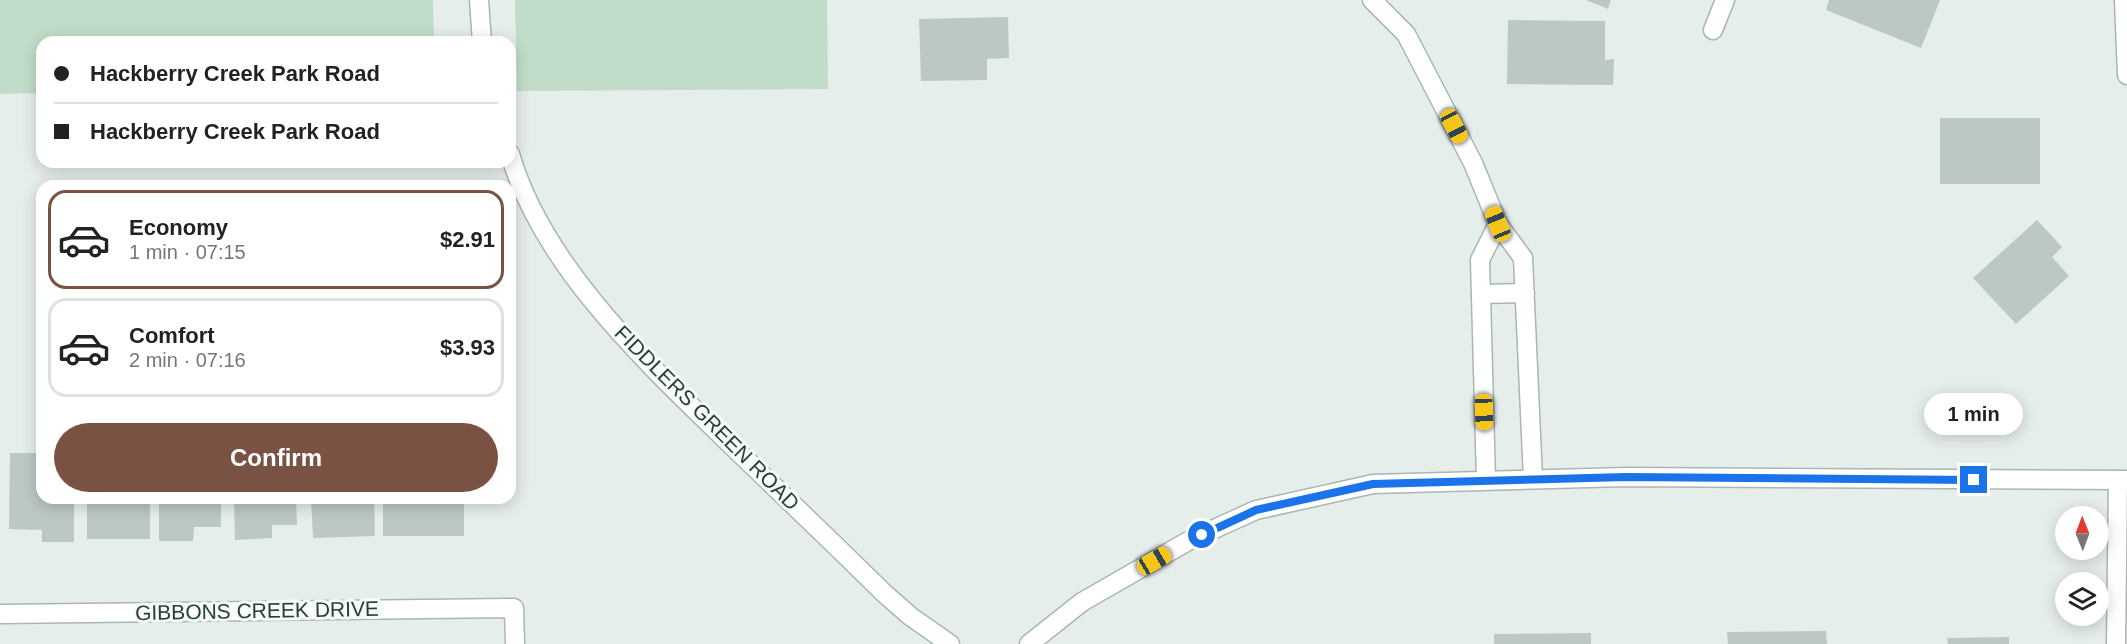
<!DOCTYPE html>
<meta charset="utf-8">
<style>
:root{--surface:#fff;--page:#f6f6f6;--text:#222;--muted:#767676;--line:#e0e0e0;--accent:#7a5243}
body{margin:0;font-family:Helvetica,sans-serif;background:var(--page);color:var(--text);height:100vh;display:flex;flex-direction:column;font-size:22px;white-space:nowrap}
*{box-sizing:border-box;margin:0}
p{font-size:20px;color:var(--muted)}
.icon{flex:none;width:33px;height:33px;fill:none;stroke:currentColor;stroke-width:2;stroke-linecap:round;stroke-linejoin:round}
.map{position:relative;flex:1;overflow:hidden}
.panel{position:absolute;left:36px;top:180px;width:480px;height:324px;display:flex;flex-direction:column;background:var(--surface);border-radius:18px;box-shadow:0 3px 15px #0003}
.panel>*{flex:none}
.guide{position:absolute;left:36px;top:36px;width:480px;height:132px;border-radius:18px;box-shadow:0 3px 15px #0003;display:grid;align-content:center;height:132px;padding:0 18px;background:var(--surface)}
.needle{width:39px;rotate:359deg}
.tools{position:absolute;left:2055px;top:506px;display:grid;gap:12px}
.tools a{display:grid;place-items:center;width:54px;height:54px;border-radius:50%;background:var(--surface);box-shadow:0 3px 15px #0003;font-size:30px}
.end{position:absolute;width:27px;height:27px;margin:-14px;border:8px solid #1a73e8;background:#fff;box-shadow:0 0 0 3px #fff}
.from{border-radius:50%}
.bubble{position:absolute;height:42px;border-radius:21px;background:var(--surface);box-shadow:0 3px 15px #0003;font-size:20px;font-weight:700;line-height:42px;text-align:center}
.car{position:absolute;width:18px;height:36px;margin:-18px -9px;border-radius:8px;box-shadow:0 0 4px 2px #0007;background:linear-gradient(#f5c518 24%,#345 0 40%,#f5c518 0 76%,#345 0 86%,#f5c518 0)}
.guide b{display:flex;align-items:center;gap:21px;height:57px;font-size:22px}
.guide b+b{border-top:2px solid var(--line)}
.guide i{width:15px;height:15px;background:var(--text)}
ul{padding:10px 0 0;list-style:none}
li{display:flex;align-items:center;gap:18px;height:99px;margin:0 12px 9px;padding:0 6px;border:3px solid var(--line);border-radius:18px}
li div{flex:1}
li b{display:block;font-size:22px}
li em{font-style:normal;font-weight:700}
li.on{border-color:var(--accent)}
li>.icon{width:54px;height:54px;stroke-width:1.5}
.action{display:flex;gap:12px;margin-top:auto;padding:12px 18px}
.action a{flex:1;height:69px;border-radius:36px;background:var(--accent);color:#fff;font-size:24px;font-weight:700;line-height:69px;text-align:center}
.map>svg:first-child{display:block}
.green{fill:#c1ddc9}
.building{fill:#bcc8c4}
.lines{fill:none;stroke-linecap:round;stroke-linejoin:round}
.street-casing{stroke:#a9b6b2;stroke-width:21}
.street{stroke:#fff;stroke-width:18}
.route{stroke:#1a73e8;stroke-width:8}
.labels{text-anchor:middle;stroke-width:6;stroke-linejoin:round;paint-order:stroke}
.street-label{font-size:21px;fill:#263f39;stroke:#f7faf9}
</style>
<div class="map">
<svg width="2127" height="644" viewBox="0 0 2127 644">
<rect width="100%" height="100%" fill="#e6eeeb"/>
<g class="green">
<path d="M0,0h433l1,42h-392v51l-42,1z"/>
<path d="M515,0h312l1,89 -311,2z"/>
</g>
<g class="building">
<path d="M1586,0h25l-3,9z"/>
<path d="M1829,0h111l-19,48 -95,-38z"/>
<path d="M1008,17l1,41 -22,1v21l-66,1 -2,-62z"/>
<path d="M1508,20l97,1v39l9,-1 -1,26 -106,-1z"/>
<rect x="1940" y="118" width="100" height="66"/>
<path d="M2037,220l25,27 -10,10 17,19 -53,48 -43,-46z"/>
<path d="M10,453h32v45h32v44h-32v-12l-33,-1z"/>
<rect x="87" y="498" width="63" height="41"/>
<path d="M159,498h62v29h-27l-1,14h-34z"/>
<path d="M234,498h62l1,27h-25v13l-37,2z"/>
<path d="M311,498h63l1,38 -62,2z"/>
<path d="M383,498h64v3h17v35h-81z"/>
<path d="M1826,631l1,13h-99l-1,-12z"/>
<path d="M1591,633v11h-97v-10z"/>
<path d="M2009,637v7h-61l-1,-6z"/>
</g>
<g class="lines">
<g class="street-casing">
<g id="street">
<path d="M479,0l3,42"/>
<path d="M1372,0l34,34 67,129 25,61 25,34 10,221"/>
<path d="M2124,0l3,75"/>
<path d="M1713,30l12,-30"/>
<path d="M510,154c32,112 137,209 218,288 52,50 105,101 157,152l25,22 40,28"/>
<path d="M1481,294l44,-1"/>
<path d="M1486,480l-6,-220 18,-36"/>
<path d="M0,614l514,-6 1,36"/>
<path d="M1029,644l53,-42 108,-62 66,-30 117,-26 253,-7 501,3"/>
<path d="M2116,644l2,-164"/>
</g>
</g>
<use href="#street" class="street"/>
</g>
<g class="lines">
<path class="route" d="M1202,535l54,-25 117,-26 253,-7 348,3"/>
</g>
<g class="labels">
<g class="street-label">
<text transform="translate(707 418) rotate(45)" y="7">FIDDLERS GREEN ROAD</text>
<text transform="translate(257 611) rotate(-1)" y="7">GIBBONS CREEK DRIVE</text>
</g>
</g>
</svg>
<div class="tools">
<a><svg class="needle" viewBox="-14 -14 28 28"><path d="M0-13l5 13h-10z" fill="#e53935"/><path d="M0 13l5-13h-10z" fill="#767676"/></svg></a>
<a><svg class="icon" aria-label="layers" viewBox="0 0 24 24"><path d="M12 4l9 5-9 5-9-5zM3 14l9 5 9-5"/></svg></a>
</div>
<i class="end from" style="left:1202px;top:535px"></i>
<i class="end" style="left:1974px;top:480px"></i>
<div class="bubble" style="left:1924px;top:393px;width:99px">1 min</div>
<i class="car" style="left:1454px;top:126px;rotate:152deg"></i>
<i class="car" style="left:1498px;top:224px;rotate:338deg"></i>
<i class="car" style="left:1484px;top:412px;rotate:178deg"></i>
<i class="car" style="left:1154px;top:561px;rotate:60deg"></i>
<div class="guide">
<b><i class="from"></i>Hackberry Creek Park Road</b>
<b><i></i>Hackberry Creek Park Road</b>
</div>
<section class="panel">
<ul>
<li class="on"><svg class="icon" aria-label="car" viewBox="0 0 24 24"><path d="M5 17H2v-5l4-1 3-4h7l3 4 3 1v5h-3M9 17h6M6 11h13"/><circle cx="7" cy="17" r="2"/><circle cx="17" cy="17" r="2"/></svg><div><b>Economy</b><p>1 min · 07:15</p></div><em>$2.91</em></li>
<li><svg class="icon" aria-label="car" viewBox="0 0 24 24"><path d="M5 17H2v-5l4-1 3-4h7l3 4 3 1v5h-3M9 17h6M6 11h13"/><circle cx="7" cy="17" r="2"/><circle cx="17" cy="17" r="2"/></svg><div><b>Comfort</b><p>2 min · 07:16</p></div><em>$3.93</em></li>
</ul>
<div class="action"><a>Confirm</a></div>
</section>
</div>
